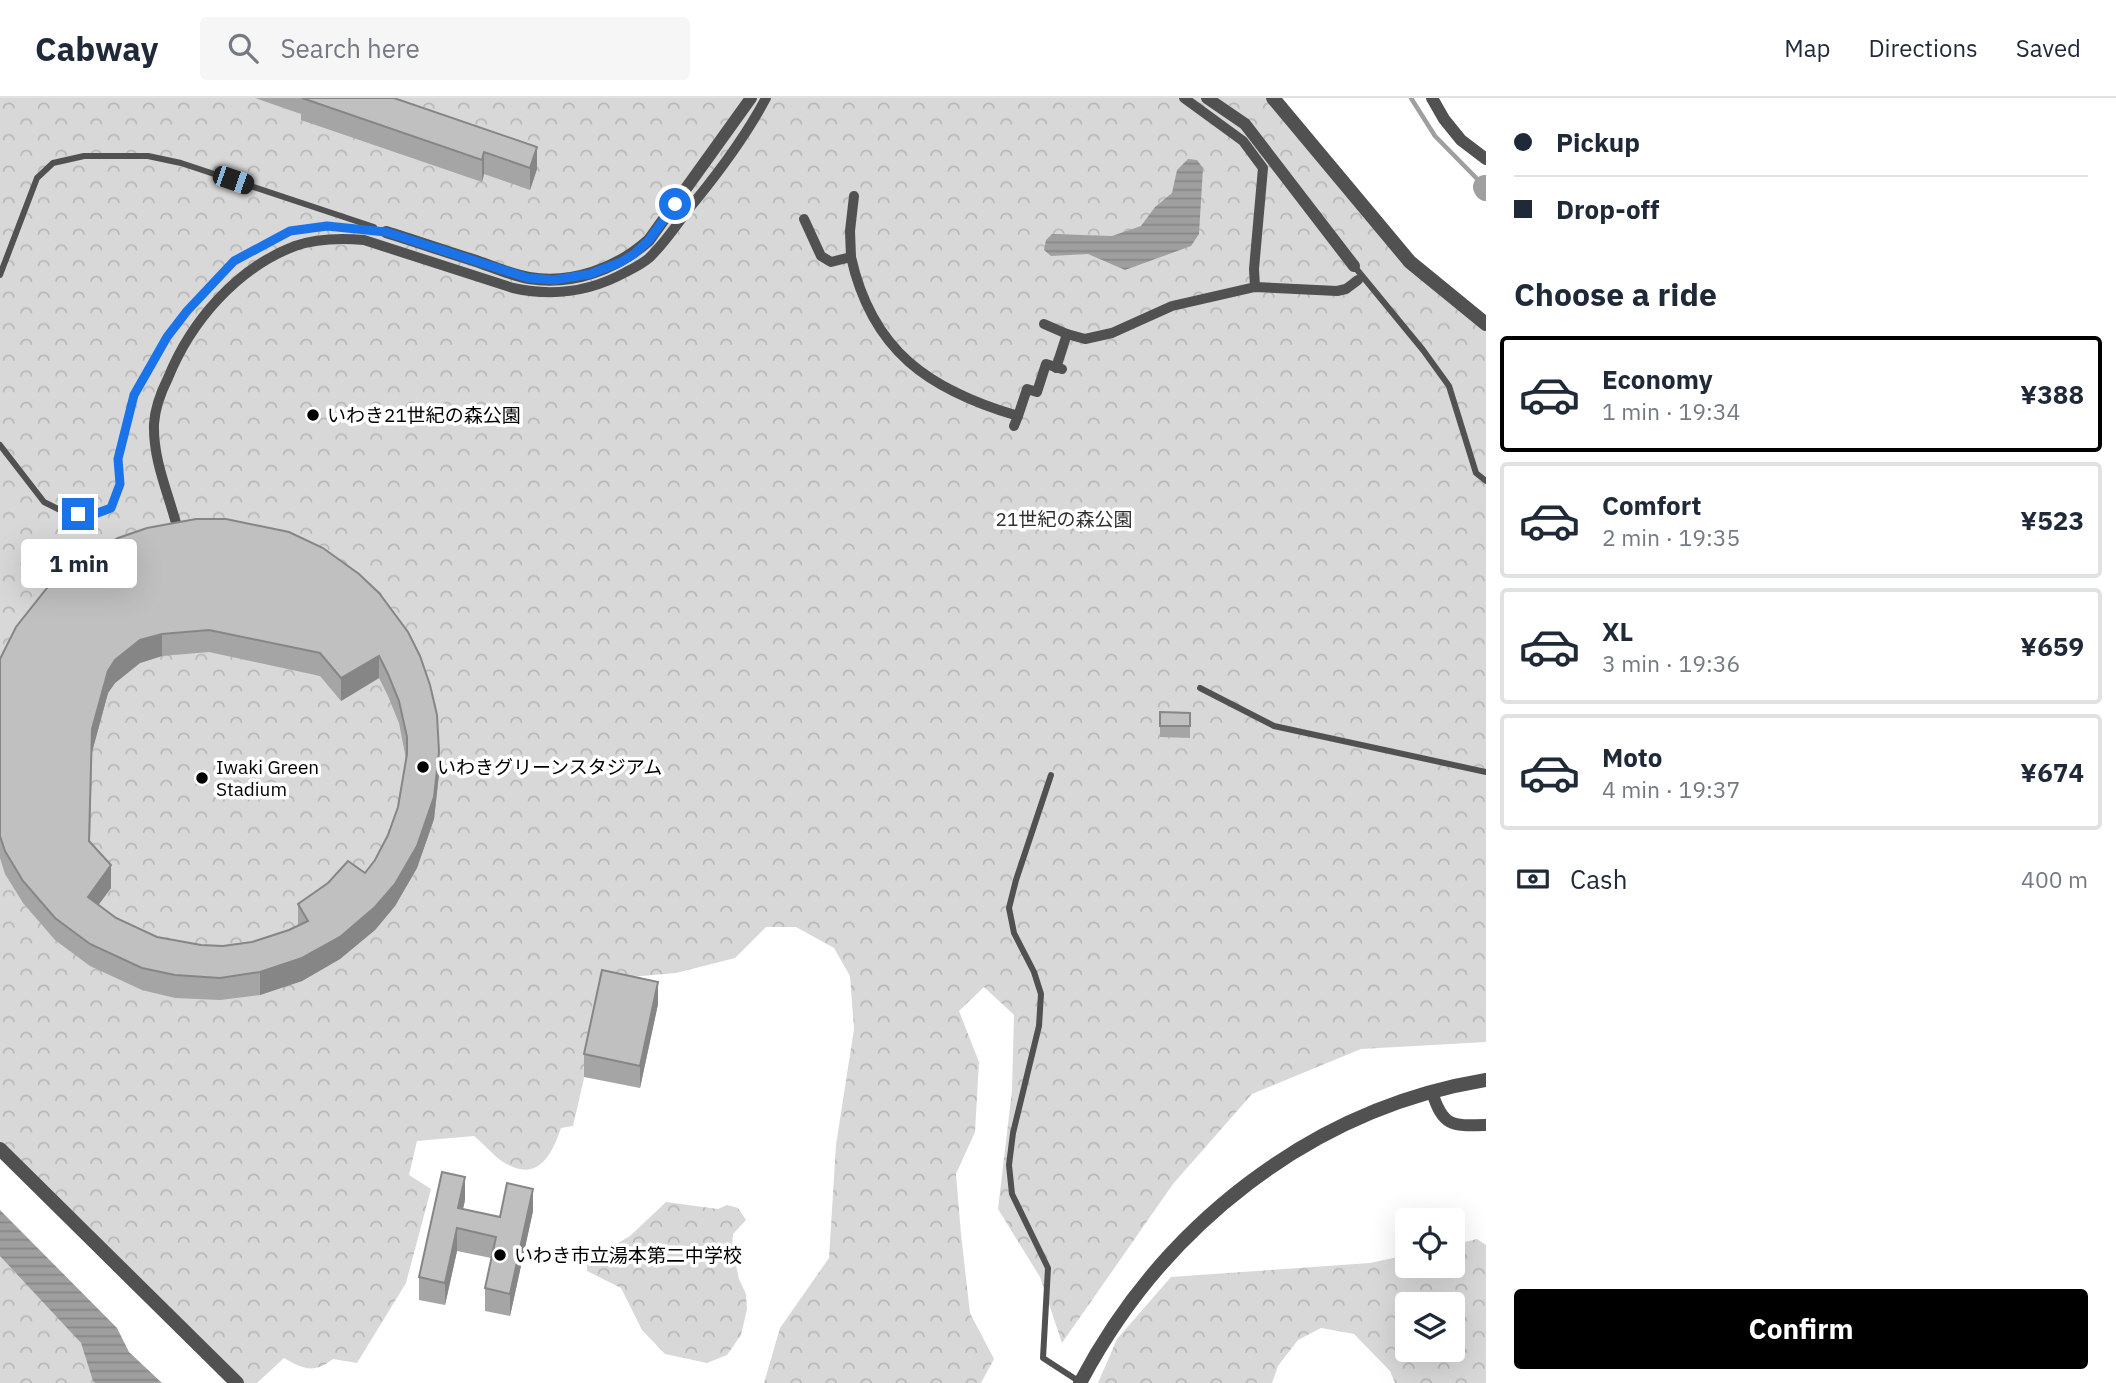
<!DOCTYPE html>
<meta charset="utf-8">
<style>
:root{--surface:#fff;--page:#f6f6f7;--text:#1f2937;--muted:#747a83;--line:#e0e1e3;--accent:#000}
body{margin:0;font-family:"IBM Plex Sans","Noto Sans JP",sans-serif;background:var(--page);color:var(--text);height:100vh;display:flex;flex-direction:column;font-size:26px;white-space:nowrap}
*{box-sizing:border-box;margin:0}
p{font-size:23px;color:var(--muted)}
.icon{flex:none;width:38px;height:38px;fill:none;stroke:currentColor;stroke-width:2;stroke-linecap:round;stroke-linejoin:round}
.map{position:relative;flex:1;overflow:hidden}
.side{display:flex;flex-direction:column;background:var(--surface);width:630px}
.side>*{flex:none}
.banner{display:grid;align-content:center;height:154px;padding:0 28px;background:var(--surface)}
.controls{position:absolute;left:1395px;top:1110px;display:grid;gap:14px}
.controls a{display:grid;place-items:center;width:70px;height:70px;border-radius:7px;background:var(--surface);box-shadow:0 7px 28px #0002;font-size:35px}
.end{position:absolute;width:32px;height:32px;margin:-16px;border:9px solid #1a73e8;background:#fff;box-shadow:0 0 0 4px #fff}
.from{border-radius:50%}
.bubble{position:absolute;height:49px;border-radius:7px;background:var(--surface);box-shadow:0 7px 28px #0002;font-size:23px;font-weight:800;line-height:49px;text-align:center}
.car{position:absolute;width:21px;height:42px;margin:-21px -10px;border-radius:9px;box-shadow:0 0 5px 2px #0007;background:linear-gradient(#222 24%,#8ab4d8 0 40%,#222 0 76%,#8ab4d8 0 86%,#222 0)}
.banner b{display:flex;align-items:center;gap:24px;height:66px;font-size:26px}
.banner b+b{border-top:2px solid var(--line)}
.banner i{width:18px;height:18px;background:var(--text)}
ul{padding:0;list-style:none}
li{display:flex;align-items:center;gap:21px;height:116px;margin:0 14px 10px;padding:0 14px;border:4px solid var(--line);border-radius:7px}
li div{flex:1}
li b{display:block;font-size:26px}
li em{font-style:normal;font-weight:800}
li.selected{border-color:var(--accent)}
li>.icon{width:63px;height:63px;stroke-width:1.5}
h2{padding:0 28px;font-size:32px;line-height:84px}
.pay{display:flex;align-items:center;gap:18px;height:77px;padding:0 28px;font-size:26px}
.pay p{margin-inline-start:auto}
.cta{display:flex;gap:14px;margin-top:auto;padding:14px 28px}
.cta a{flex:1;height:80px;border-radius:7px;background:var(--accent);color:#fff;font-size:28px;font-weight:800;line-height:80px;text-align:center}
header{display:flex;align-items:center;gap:42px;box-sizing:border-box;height:98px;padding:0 35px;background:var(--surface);border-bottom:2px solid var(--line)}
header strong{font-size:33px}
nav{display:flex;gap:38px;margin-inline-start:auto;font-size:24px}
.search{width:490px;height:63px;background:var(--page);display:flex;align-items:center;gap:18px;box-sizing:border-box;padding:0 24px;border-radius:7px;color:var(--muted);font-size:26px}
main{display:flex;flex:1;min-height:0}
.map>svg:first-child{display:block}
.forest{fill:url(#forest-crowns);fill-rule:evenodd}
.water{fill:url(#water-rules)}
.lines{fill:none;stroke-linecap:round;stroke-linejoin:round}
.stream{stroke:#9f9f9f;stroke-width:4.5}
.river{stroke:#9f9f9f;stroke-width:24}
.service{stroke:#515151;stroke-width:6}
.pedestrian{stroke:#515151;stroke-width:10}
.minor{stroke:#515151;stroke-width:12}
.tertiary{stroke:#515151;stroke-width:14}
.wall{fill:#a5a5a5;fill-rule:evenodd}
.shaded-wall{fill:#868686}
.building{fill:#c0c0c0;stroke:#868686;stroke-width:2;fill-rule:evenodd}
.route{stroke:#1a73e8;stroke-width:9}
.poi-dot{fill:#000;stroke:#fff;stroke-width:2.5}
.labels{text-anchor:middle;stroke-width:7;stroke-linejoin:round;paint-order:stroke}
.poi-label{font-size:19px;fill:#000;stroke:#fff;text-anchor:start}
.park-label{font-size:19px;fill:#2f2f2f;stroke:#fff}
</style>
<header>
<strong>Cabway</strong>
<div class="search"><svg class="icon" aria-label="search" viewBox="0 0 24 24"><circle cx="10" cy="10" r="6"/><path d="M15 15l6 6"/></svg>Search here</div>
<nav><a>Map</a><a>Directions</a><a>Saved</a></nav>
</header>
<main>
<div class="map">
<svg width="1486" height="1285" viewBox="0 0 1486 1285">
<defs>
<pattern id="forest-crowns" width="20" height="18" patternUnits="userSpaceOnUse" patternTransform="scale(1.75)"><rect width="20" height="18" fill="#d8d8d8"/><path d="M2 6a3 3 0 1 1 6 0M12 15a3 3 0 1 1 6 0" fill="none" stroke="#b8b8b8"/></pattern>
<pattern id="water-rules" width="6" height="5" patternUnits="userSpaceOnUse" patternTransform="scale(1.75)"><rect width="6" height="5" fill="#9f9f9f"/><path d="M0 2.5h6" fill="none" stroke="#878787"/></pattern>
</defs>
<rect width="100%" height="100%" fill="#fff"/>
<g class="forest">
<path d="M0,0h1273l137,164 76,62v718l-125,7 -109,45 -79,90 -111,159 -22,-66 -42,-68 14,-119 2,-75 -30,-28 -25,24 20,51 -4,70 -19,42 5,60 9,79 24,46 -13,24h-217l16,-55 49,-70 7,-113 18,-116 -4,-53 -16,-28 -38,-21h-30l-31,31 -59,15 -69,6 -34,147 -12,2c-10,29 -24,55 -58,34 -9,-6 -20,-19 -29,-26l-57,5 -8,34 22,14 -25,94 -49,80 -24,-4c-19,15 -30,10 -49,-1l-27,25h-20l-237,-234z"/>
<path d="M666,1104l52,7 9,-4 11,3 8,12 -13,14 -1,13 7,32 7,15 1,15 -6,26 -14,20 -20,8 -42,-9 -23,-24 -21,-42 -34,-17v-10l43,-25z"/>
<path d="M1477,1141l9,6v138h-91l-5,-12 -36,-37 -33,-6 -23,12 -20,26 -6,17h-174l19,-44 54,-62 199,-14 37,-8v10h45l1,-20zM1407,1206h45v45h-45z"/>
<path d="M0,1154l81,91 18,40h-99z"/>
</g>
<g class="water">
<path d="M1188,61l9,1 6,8 -4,66 -8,12 -66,24 -37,-16 -37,2 -7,-6 2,-10 6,-6 60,2 29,-10 14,-19 17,-14 5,-23z"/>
<path d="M0,1112l117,118 12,24 33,31h-67l-2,-2 -12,-38 -81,-87z"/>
</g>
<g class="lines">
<path class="stream" d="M1411,0l24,38 50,51"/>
<path class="river" d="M1485,89l1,2"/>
<g class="service">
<path d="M1354,168l69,84 26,36 27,87 10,8"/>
<path d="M0,177l37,-97 16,-15 31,-7h64l33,7 193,64"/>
<path d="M0,347l44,57 20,10 28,3 19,-7 9,-24 -2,-25 16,-64 33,-58 20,-26 47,-50 56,-30 37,-5 59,6"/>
<path d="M1200,590l74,38 212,46"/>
<path d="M1051,677l-35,105 -7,28 5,25 20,39 7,22 -2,32 -26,107 -4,32 3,29 36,74 -5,90 37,24"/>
</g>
<g class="pedestrian">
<path d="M1184,0l59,43 20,27 -9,101 1,18"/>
<path d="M804,121l17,37 10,6 20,-5 -1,-26 4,-35"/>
<path d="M851,159c21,94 78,133 167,159l-4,10"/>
<path d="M1044,226l23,10 -11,34"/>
<path d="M1067,236l18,5 27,-6 60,-27 83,-19 82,4 9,-2 12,-9"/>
<path d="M1018,318l9,-27 10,3 9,-28 16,5"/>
<path d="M176,425c-9,-33 -23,-64 -22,-99 1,-16 7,-32 14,-46 23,-57 69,-110 127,-132 23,-8 46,-8 69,-6l149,48c40,9 77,4 113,-16 8,-4 16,-8 23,-14 18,-17 31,-39 47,-58 26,-32 51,-66 70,-102"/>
</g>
<g class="minor">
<path d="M1207,0l38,26 109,142"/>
<path d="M1432,0l12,21 17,21 25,19"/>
<path d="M386,134c29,9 58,19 87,28 18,6 38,15 56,18 43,7 88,-9 120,-38l102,-142"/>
<path d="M1432,994c11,35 20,34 54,33"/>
</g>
<g class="tertiary">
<path d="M1273,0l137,164 76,62"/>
<path d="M0,1051l237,234"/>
<path d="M1080,1285c82,-156 230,-274 406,-303"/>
</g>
</g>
<g class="wall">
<path d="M255,0h139l143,71 -7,21 -46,-16 -2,8 -181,-62v-6z"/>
<path d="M147,430l283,157 9,89 -5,45 -17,49 -22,38 -20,24 -35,29 -38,22 -42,14 -40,5 -45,-2 -33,-8 -52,-24 -35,-26 -32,-37 -18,-29 -5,-16v-199zM209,554l111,24 21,25 38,-23 9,18 11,27 7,36 -8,48 -10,28 -13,25 -10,13 -67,31v22l-9,4 -37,12 -29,4 -22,-1 -44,-8 -41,-19 -18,-13 13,-17 -21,-47 2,-89 16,-59 7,-10 25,-20 22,-7z"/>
<path d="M1160,614l30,1v25l-30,-1z"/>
<path d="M658,906l-18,84 -56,-11v-23z"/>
<path d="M465,1102l-2,9 37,8 33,-6 -23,105 -25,-5v-23l6,-30 -34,-7 -12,54 -26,-5v-23z"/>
</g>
<g class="shaded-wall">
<path d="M537,49v22l-7,21v-22z"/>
<path d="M484,54v22l-2,8v-22z"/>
<path d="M162,536v22l-22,7 -25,20 -7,10 -16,59v-23l16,-58 7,-11 25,-20z"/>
<path d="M379,558v22l-38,23v-23z"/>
<path d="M439,654v22l-5,45 -17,49 -22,38 -20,24 -35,29 -38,22 -42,14v-23l80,-35z"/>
<path d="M111,767v23l-23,31v-22z"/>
<path d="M658,884v22l-18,84v-22z"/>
<path d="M465,1079v23l-7,30v-22z"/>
<path d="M533,1091v22l-23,105v-22z"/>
<path d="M457,1130v23l-12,54v-22z"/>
</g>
<g class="building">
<path d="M302,0h92l143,49 -7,21 -46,-16 -2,8z"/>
<path d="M196,421h30l63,13 34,16 36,26 20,19 29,39 12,24 10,29 7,30 2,37 -5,45 -17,49 -22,38 -20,23 -35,30 -38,21 -42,14 -40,6 -45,-3 -33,-7 -52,-24 -35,-26 -32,-37 -18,-30 -5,-15v-177l16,-32 31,-39 20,-19 24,-16 27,-15 29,-10zM209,532l111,23 21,25 38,-22 9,18 11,27 8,36v17l-9,53 -10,28 -13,25 -10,13 -17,-12 -20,22 -30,21 10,17 -19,9 -37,12 -29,4 -22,-1 -44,-8 -41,-19 -28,-21 23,-32 -22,-24 3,-112 16,-58 7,-11 25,-20 22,-6z"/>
<path d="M1160,614l30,1v13h-30z"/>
<path d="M602,872l56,12 -18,84 -56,-12z"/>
<path d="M442,1074l23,5 -7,31 42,9 7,-34 26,6 -23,105 -25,-6 11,-51 -39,-9 -12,55 -26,-6z"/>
</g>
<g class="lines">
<path class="route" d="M78,416l14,1 19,-7 9,-24 -2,-25 16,-64 33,-58 20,-26 47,-50 56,-30 37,-5 59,6 142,46 26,2 36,-6 31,-12 13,-8 15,-14 26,-36"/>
</g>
<g class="poi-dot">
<circle cx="313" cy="317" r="7"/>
<circle cx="423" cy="669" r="7"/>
<circle cx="202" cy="680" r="7"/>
<circle cx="500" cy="1157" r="7"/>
</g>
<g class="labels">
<g class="poi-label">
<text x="327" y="324">いわき21世紀の森公園</text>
<text x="216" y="676">Iwaki Green<tspan x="216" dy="22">Stadium</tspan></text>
<text x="437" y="676">いわきグリーンスタジアム</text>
<text x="514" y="1164">いわき市立湯本第二中学校</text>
</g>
<g class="park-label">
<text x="1064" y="428">21世紀の森公園</text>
</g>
</g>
</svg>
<div class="controls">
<a><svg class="icon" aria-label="locate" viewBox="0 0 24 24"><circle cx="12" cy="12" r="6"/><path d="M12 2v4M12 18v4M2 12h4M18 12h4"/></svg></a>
<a><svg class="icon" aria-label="layers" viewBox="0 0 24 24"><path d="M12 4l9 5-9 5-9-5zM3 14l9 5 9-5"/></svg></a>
</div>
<i class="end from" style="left:675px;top:106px"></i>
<i class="end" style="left:78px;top:416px"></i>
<div class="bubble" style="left:21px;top:441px;width:116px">1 min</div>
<i class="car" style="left:233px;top:82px;rotate:109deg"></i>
</div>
<section class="side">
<div class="banner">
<b><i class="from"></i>Pickup</b>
<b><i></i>Drop-off</b>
</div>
<h2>Choose a ride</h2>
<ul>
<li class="selected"><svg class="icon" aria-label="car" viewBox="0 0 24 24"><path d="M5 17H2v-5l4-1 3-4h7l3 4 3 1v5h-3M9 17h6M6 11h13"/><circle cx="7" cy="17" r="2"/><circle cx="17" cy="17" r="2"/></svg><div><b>Economy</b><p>1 min · 19:34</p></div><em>¥388</em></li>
<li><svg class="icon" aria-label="car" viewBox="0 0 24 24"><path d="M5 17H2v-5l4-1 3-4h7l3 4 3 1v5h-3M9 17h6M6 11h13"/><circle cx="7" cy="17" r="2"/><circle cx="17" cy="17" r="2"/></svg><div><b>Comfort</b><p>2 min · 19:35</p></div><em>¥523</em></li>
<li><svg class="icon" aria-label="car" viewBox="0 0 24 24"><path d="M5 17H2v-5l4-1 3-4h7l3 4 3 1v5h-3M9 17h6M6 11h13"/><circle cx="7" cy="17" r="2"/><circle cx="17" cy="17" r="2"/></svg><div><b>XL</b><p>3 min · 19:36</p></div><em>¥659</em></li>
<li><svg class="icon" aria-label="car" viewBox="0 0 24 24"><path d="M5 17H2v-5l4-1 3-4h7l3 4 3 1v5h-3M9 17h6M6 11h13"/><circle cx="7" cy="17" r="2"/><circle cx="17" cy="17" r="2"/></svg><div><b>Moto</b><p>4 min · 19:37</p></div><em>¥674</em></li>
</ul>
<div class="pay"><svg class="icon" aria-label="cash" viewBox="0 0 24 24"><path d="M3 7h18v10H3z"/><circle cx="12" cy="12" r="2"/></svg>Cash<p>400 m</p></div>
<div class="cta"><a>Confirm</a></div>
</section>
</main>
